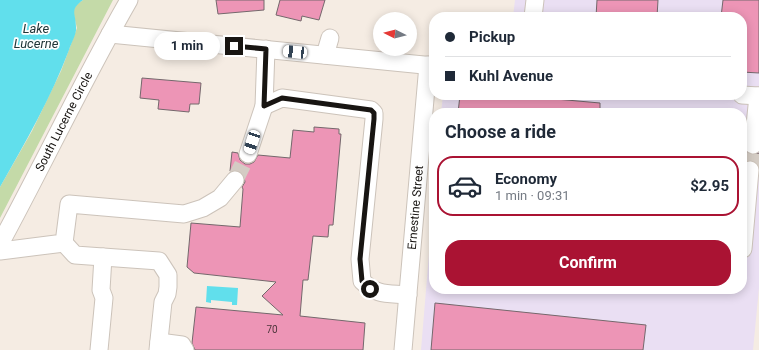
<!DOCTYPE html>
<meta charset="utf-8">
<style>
:root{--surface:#fff;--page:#f6f6f7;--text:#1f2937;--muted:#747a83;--line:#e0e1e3;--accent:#aa1333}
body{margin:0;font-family:Roboto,sans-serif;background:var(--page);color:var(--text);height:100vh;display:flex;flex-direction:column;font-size:15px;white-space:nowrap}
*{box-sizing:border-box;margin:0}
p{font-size:13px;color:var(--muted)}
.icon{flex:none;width:22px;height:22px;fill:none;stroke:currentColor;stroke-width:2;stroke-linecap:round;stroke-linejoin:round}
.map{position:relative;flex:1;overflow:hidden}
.side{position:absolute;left:429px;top:108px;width:318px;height:186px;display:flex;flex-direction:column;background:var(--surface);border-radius:16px;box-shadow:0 2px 10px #0003}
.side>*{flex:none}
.top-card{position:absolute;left:429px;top:12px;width:318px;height:88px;border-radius:16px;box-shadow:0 2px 10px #0003;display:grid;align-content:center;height:88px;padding:0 16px;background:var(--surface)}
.needle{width:26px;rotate:276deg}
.controls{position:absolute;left:373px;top:12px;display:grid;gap:8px}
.controls a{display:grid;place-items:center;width:44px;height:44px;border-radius:50%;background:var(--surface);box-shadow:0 2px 10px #0003;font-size:20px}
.end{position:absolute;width:18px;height:18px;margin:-9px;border:5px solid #181512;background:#fff;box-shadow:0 0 0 2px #fff}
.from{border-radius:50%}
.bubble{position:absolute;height:28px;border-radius:14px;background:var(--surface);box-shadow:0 2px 10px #0003;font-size:13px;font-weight:700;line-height:28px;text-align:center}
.car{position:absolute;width:12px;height:24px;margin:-12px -6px;border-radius:5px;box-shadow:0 0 3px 1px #0007;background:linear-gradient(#fff 24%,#345 0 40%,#fff 0 76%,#345 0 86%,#fff 0)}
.top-card b{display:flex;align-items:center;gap:14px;height:38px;font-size:15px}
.top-card b+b{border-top:1px solid var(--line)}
.top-card i{width:10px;height:10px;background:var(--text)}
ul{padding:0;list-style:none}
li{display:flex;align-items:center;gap:12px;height:60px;margin:0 8px 6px;padding:0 8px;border:2px solid transparent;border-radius:16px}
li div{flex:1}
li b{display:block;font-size:15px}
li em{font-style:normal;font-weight:700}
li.on{border-color:var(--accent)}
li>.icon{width:36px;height:36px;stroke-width:1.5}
h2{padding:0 16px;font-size:18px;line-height:48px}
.action{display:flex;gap:8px;margin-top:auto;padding:8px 16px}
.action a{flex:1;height:46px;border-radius:16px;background:var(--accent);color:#fff;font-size:16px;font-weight:700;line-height:46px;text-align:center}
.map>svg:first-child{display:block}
.medical{fill:#eadff3}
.green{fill:#c4daa8}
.water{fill:#61dfec}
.building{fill:#ed95b6;stroke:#74686c}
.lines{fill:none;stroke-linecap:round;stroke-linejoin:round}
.minor-tunnel{stroke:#d4ccc4;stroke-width:17;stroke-dasharray:17 8;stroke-linecap:butt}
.minor-casing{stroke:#ccc3ba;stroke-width:19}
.minor{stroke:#fff;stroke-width:17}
.route{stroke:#181512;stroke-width:5}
.labels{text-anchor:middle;stroke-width:3.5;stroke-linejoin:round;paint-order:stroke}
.number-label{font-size:10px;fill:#4d353b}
.street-label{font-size:12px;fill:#181512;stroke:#fff}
.water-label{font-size:13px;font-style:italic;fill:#213739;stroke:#fff}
</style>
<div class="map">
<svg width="759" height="350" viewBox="0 0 759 350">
<rect width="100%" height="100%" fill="#f5ece3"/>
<path class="medical" d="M515,0h244v288l-6,62h-332l13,-156v95h308v-176h-301l2,-18h299v-78h-229z"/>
<path class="green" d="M83,0h30l-113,218v-31l32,-56 29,-60 16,-43 -4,-16 3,-7z"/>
<g class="water">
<path d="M0,0h83c-14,10 -7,13 -7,27 1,7 -5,16 -7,23 -18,48 -44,93 -69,137z"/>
<path d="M207,286l31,2 -1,17h-5v-3l-21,-2v3l-5,-1z"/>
</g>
<g class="building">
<path d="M216,0h48v10l-46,4z"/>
<path d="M280,0h45l-6,20 -17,-4 -1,5 -25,-6z"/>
<path d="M597,0h61l-1,17h-61z"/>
<path d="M723,0h36v73l-17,-1v-55h-21z"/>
<path d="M142,78l59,5 -2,21h-9l-1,8 -31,-3 1,-9 -19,-2z"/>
<path d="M460,95h51l89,8v10h-142z"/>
<path d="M314,127l25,2v5h2l-8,91h-4l-1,12 -15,-1 -5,44h-5l-3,36 65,7 -2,27h-168l-3,-7 4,-36 87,8 -21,-19 14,-14 -82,-9 -7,-6 4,-44 49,4 3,-38 -1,-2 3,-5 -1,-5 -2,-4 -5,-3 -7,1 2,-19 6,1 2,7 5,4h5l4,-2 4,-7 32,3 3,-28 21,2z"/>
<path d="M742,144l5,9 5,2 7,-2v13l-3,-4 -5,-2 -5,1 -4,3z"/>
<path d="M435,303l211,22 -3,25h-212z"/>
</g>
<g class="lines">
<g class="minor-tunnel">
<path d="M750,170l3,-25"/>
<path d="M235,180l13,-26"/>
</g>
<g class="minor-casing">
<g id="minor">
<path d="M533,17l2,-17"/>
<path d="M110,34l324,32"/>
<path d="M325,55l5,-17"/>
<path d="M742,95l17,1"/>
<path d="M264,106l18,-8 89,12 3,3v6l-14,140 2,22c15,15 26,12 46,14"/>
<path d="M753,145l5,-49"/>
<path d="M248,154l16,-48 2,-57"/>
<path d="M64,243l11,12 84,6 9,14v12l-1,7 -4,8 -5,48"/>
<path id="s1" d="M0,244c44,-81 83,-164 129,-244"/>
<path d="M743,249l7,-79"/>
<path d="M0,251l64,-8 5,-39 115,10 19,-6 17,-10 15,-18"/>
<path d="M159,342l23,3 3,5"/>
<path d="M99,350l5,-52 -3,-8 2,-33"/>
<path id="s2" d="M403,350l25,-285"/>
</g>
</g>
<use href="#minor" class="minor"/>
</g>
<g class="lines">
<path class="route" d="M234,46l32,3 -2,57 18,-8 89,12 3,3v6l-14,140 2,22 8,8"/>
</g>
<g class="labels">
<g class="number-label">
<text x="272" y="333">70</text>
</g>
<g class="street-label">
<text dy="4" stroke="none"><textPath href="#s1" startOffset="138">South Lucerne Circle</textPath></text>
<text dy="4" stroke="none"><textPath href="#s2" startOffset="143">Ernestine Street</textPath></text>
</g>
<g class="water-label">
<text x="36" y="33">Lake<tspan x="36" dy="15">Lucerne</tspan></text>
</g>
</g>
</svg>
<div class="controls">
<a><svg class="needle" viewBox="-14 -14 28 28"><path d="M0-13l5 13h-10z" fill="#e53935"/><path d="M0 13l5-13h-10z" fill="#747a83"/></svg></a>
</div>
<i class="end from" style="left:370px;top:289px"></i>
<i class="end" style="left:234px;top:46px"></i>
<div class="bubble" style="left:154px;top:32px;width:66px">1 min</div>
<i class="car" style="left:295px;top:52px;rotate:276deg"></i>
<i class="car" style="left:252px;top:142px;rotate:198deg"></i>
<div class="top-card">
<b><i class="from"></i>Pickup</b>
<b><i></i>Kuhl Avenue</b>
</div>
<section class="side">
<h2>Choose a ride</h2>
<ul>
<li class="on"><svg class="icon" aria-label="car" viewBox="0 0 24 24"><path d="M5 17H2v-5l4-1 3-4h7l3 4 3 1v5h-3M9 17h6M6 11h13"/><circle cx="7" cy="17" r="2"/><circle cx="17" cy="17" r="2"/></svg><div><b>Economy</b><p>1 min · 09:31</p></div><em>$2.95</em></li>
</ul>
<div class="action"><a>Confirm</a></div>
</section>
</div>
